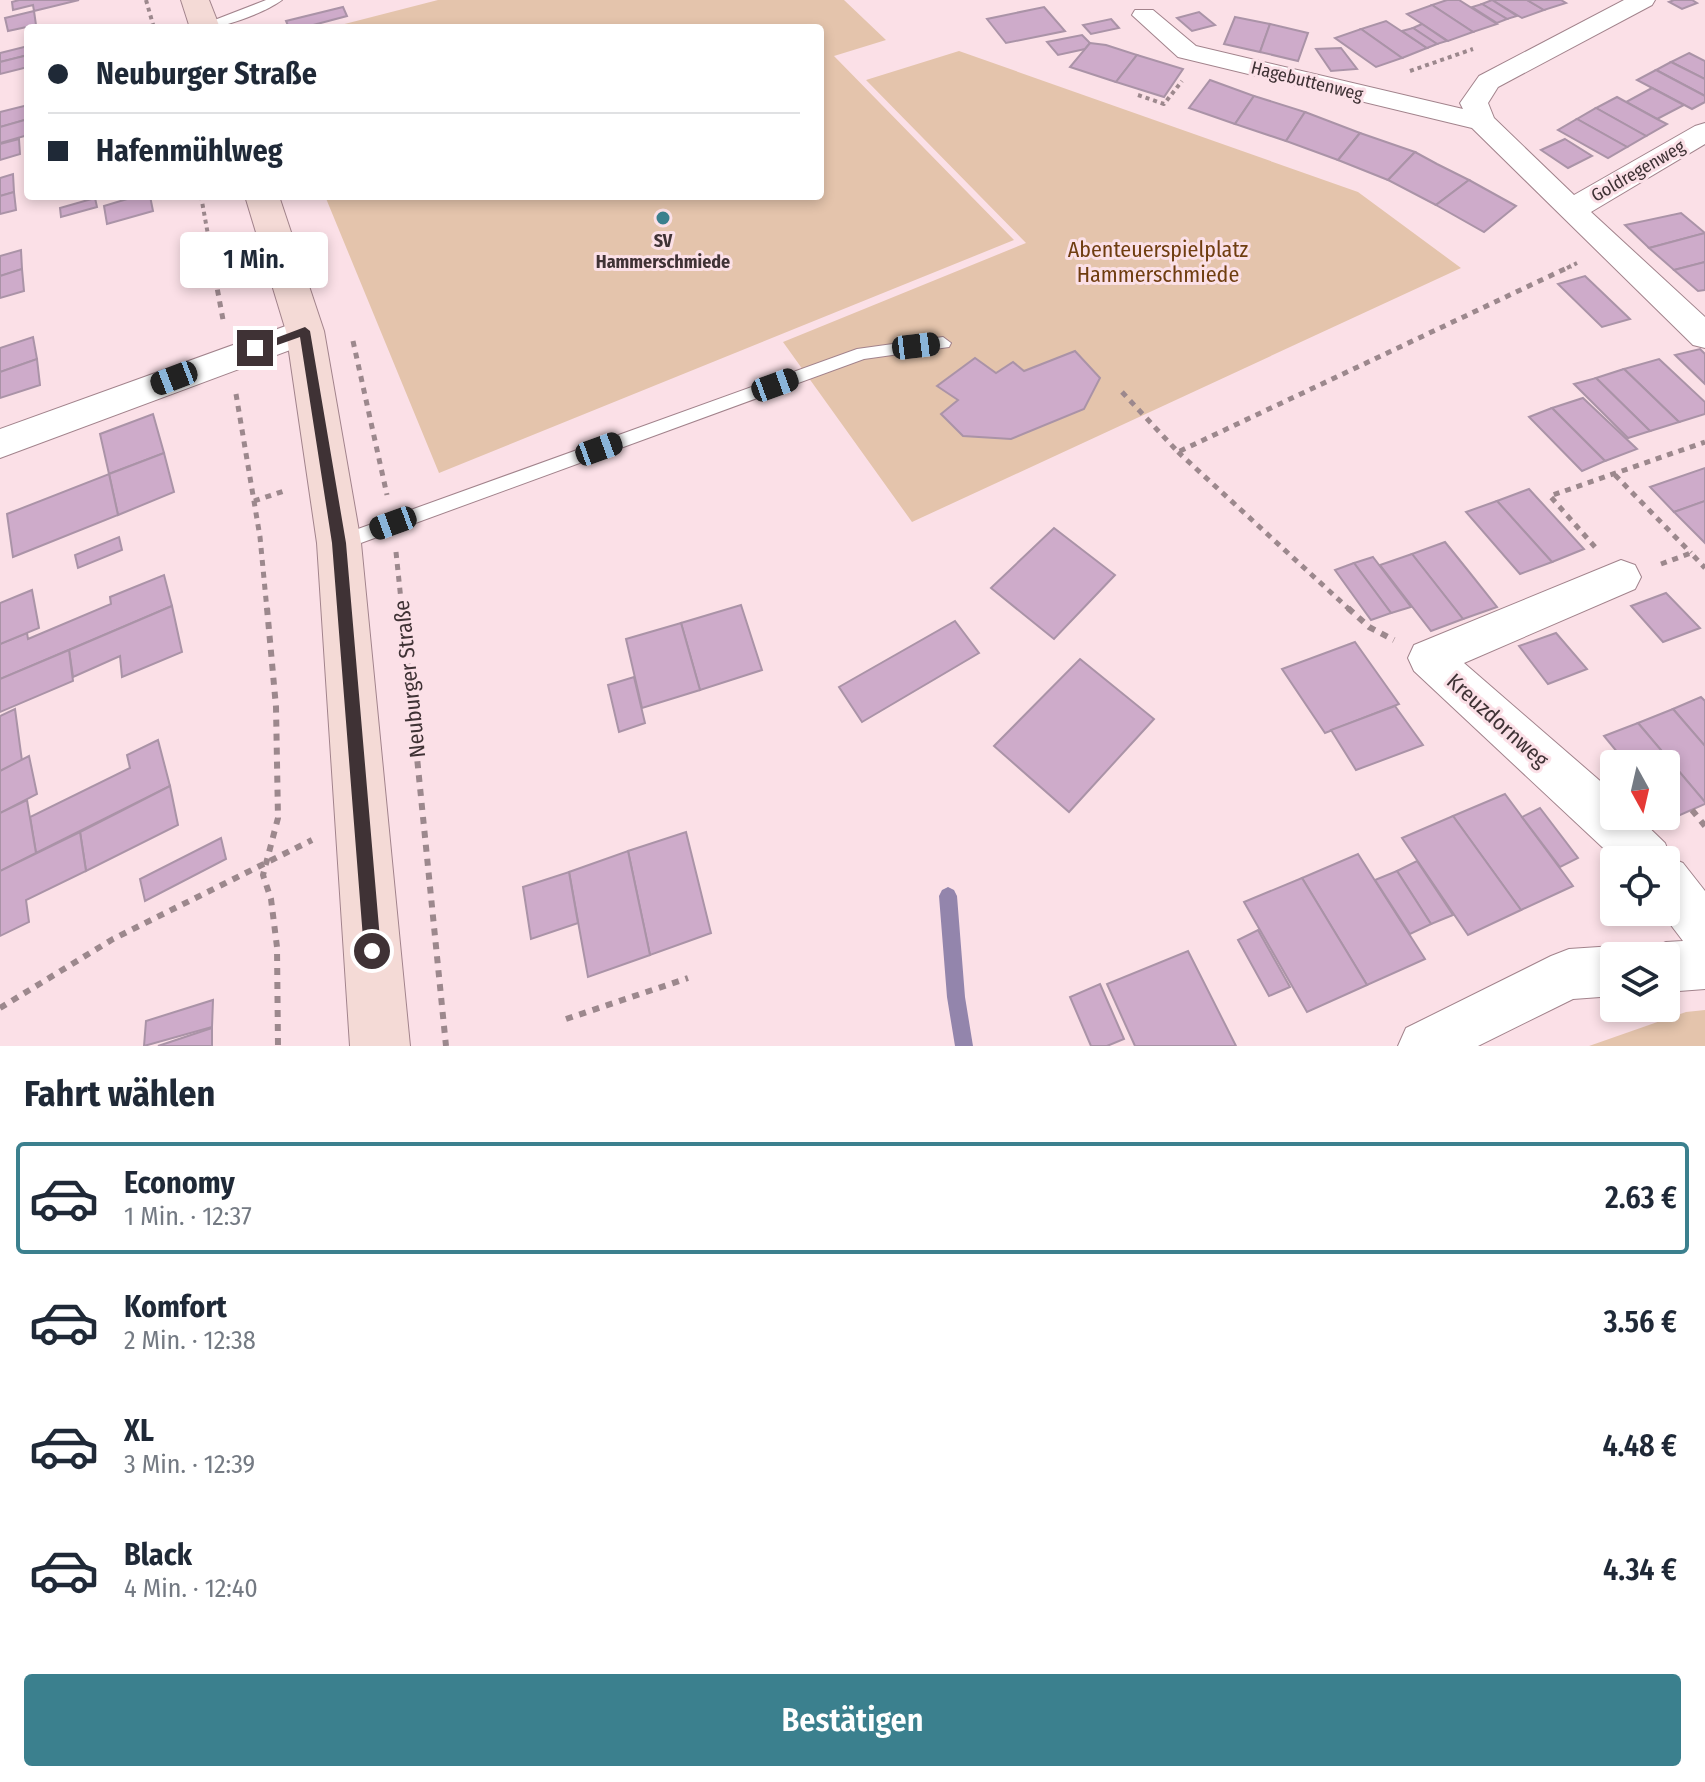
<!DOCTYPE html>
<html lang="de">
<meta charset="utf-8">
<style>
:root{--surface:#fff;--page:#f2f2f3;--text:#1f2937;--muted:#747a83;--line:#e0e1e3;--accent:#3b808e}
body{margin:0;font-family:"Fira Sans Condensed",sans-serif;background:var(--page);color:var(--text);height:100vh;display:flex;flex-direction:column;font-size:30px;white-space:nowrap}
*{box-sizing:border-box;margin:0}
p{font-size:26px;color:var(--muted)}
.icon{flex:none;width:44px;height:44px;fill:none;stroke:currentColor;stroke-width:2;stroke-linecap:round;stroke-linejoin:round}
.map{position:relative;height:1046px;overflow:hidden}
.details{display:flex;flex-direction:column;background:var(--surface);flex:1}
.details>*{flex:none}
.banner{position:absolute;left:24px;top:24px;width:800px;height:176px;border-radius:8px;box-shadow:0 4px 12px #0003;display:grid;align-content:center;height:176px;padding:0 24px;background:var(--surface)}
.needle{width:52px;rotate:172deg}
.buttons{position:absolute;left:1600px;top:750px;display:grid;gap:16px}
.buttons a{display:grid;place-items:center;width:80px;height:80px;border-radius:8px;background:var(--surface);box-shadow:0 4px 12px #0003;font-size:40px}
.end{position:absolute;width:36px;height:36px;margin:-18px;border:10px solid #3f3235;background:#fff;box-shadow:0 0 0 4px #fff}
.from{border-radius:50%}
.bubble{position:absolute;height:56px;border-radius:8px;background:var(--surface);box-shadow:0 4px 12px #0003;font-size:26px;font-weight:600;line-height:56px;text-align:center}
.car{position:absolute;width:24px;height:48px;margin:-24px -12px;border-radius:10px;box-shadow:0 0 6px 2px #0007;background:linear-gradient(#222 24%,#8ab4d8 0 40%,#222 0 76%,#8ab4d8 0 86%,#222 0)}
.banner b{display:flex;align-items:center;gap:28px;height:76px;font-size:30px}
.banner b+b{border-top:2px solid var(--line)}
.banner i{width:20px;height:20px;background:var(--text)}
ul{padding:0;list-style:none}
li{display:flex;align-items:center;gap:24px;height:112px;margin:0 16px 12px;padding:0 8px;border:4px solid transparent;border-radius:8px}
li div{flex:1}
li b{display:block;font-size:30px}
li em{font-style:normal;font-weight:600}
li.active{border-color:var(--accent)}
li>.icon{width:72px;height:72px;stroke-width:1.5}
h2{padding:0 24px;font-size:36px;line-height:96px}
.action{display:flex;gap:16px;margin-top:auto;padding:16px 24px}
.action a{flex:1;height:92px;border-radius:8px;background:var(--accent);color:#fff;font-size:32px;font-weight:600;line-height:92px;text-align:center}
.map>svg:first-child{display:block}
.green{fill:#e4c4ac}
.lines{fill:none;stroke-linecap:round;stroke-linejoin:round}
.stream{fill:#9385ac;fill-rule:evenodd}
.building{fill:#ceabca;stroke:#aa93a7;stroke-width:2}
.lane-casing{stroke:#a2838c;stroke-width:2}
.street-casing{stroke:#a2838c;stroke-width:2}
.secondary-casing{stroke:#a2838c;stroke-width:2}
.path-far2{stroke:#9c888d;stroke-width:4;stroke-dasharray:4 4;stroke-linecap:butt}
.path-far1{stroke:#9c888d;stroke-width:5;stroke-dasharray:6 6;stroke-linecap:butt}
.path{stroke:#9c888d;stroke-width:6;stroke-dasharray:7 7;stroke-linecap:butt}
.lane{fill:#fff;fill-rule:evenodd}
.street{fill:#fff;fill-rule:evenodd}
.secondary{fill:#f4dad6;fill-rule:evenodd}
.route{fill:#3f3235}
.poi-dot{fill:#3b808e;stroke:#fbe0e7;stroke-width:3}
.labels{text-anchor:middle;stroke-width:6;stroke-linejoin:round;paint-order:stroke}
.far-street-label{font-size:18px;fill:#3f3235;stroke:#fbe0e7}
.far-poi-label{font-size:18px;font-weight:bold;fill:#3f3235;stroke:#fbe0e7}
.park-label{font-size:22px;fill:#6f3d10;stroke:#fbe0e7}
.street-label{font-size:22px;fill:#3f3235;stroke:#fbe0e7}
</style>
<div class="map">
<svg width="1705" height="1046" viewBox="0 0 1705 1046">
<rect width="100%" height="100%" fill="#fbe0e7"/>
<g class="green">
<path d="M438,0h406l42,40 -52,16 180,184 -575,233 -114,-277h495v-168h-491z"/>
<path d="M959,51l399,141 103,76 -549,254 -129,-180 243,-99 -160,-163z"/>
<path d="M1705,1010v36h-116l97,-34z"/>
</g>
<g class="lines">
<path class="stream" d="M948,887l6,3 3,6 8,101 8,49h-18l-8,-49 -8,-101 3,-6z"/>
</g>
<g class="building">
<path d="M19,0h60l-45,11 -1,-6 -20,5 -1,-8z"/>
<path d="M1447,0h12l38,24 -24,8 -41,-27z"/>
<path d="M1492,0h35l17,10 -22,8z"/>
<path d="M1492,0l25,16 -10,3 -25,-15z"/>
<path d="M1527,0h34l5,3 -22,7z"/>
<path d="M1674,0h18l5,3 -15,6 -13,-7z"/>
<path d="M1482,4l25,15 -10,4 -25,-16z"/>
<path d="M1432,5l41,27 -25,9 -41,-27z"/>
<path d="M343,7l4,9 -45,12h-13l-3,-7z"/>
<path d="M1044,7l21,24 -59,12 -19,-24z"/>
<path d="M34,11l2,14 -28,6 -3,-13z"/>
<path d="M1199,12l16,13 -23,6 -15,-13z"/>
<path d="M1235,17l35,7 -10,28 -36,-8z"/>
<path d="M1111,19l8,9 -28,6 -8,-9z"/>
<path d="M1386,21l41,27 -25,10 -41,-29z"/>
<path d="M1270,24l38,9 -10,28 -38,-9z"/>
<path d="M1422,24l25,17 -10,3 -24,-16z"/>
<path d="M1413,28l24,16 -10,4 -25,-17z"/>
<path d="M1361,29l41,29 -26,9 -41,-29z"/>
<path d="M1082,35l8,8 -5,6 -27,6 -11,-13z"/>
<path d="M1090,43l16,2 31,10 -21,27 -46,-15z"/>
<path d="M28,46v9l-28,7v-9z"/>
<path d="M1341,48l16,21 -26,2 -15,-22z"/>
<path d="M1689,53l16,8v18l-34,-17z"/>
<path d="M28,55v12l-28,7v-12z"/>
<path d="M1137,55l46,14 -19,28 -48,-15z"/>
<path d="M1671,62l34,17v17l-49,-26z"/>
<path d="M1656,70l49,26v6l-13,7 -55,-29z"/>
<path d="M1210,80l44,16 -19,28 -46,-16z"/>
<path d="M1652,88l32,17 -27,14 -31,-17z"/>
<path d="M1254,96l51,16 -19,29 -51,-17z"/>
<path d="M1617,97l40,22 10,5 -21,12 -50,-28z"/>
<path d="M28,105v14l-28,8v-15z"/>
<path d="M1596,108l50,28 -19,11 -50,-28z"/>
<path d="M1305,112l55,21 -22,27 -52,-19z"/>
<path d="M28,119v16l-28,8v-16z"/>
<path d="M1577,119l50,28 -19,11 -50,-28z"/>
<path d="M1360,133l55,19 -27,28 -50,-20z"/>
<path d="M19,139l1,15 -20,6v-16z"/>
<path d="M1565,139l27,17 -24,12 -27,-18z"/>
<path d="M1415,152l22,12 32,16 -33,25 -48,-25z"/>
<path d="M13,174l1,18 -14,4v-18z"/>
<path d="M1469,180l47,26 -32,26 -48,-27z"/>
<path d="M14,192l2,18 -16,4v-18z"/>
<path d="M137,196h13l3,15 -46,13 -3,-18z"/>
<path d="M95,198l2,9 -36,10 -1,-9z"/>
<path d="M1681,213l24,20 -56,15 -24,-23z"/>
<path d="M1705,233v29l-31,8 -25,-22z"/>
<path d="M21,250l1,19 -22,7v-20z"/>
<path d="M1705,262v28l-7,1 -24,-21z"/>
<path d="M22,269l2,22 -24,7v-22z"/>
<path d="M1585,276l45,43 -28,8 -44,-43z"/>
<path d="M33,337l4,22 -37,13v-24z"/>
<path d="M1700,349l5,5v30l-30,-29z"/>
<path d="M1075,351l25,27 -16,31 -73,30 -48,-3 -22,-22 17,-14 -21,-14 38,-28 21,15 17,-11 11,9z"/>
<path d="M37,359l3,26 -40,13v-26z"/>
<path d="M1659,359l46,43v12l-26,8 -55,-53z"/>
<path d="M1624,369l55,53 -29,9 -54,-53z"/>
<path d="M1596,378l54,53 -22,7 -54,-54z"/>
<path d="M1583,398l54,51 -32,12 -53,-53z"/>
<path d="M1552,408l53,53 -23,10 -53,-54z"/>
<path d="M153,414l11,39 -55,21 -9,-40z"/>
<path d="M164,453l10,39 -56,23 -9,-41z"/>
<path d="M1705,468v33l-31,11 -24,-25z"/>
<path d="M109,474l9,41 -105,42 -6,-43z"/>
<path d="M1529,489l55,60 -32,13 -55,-61z"/>
<path d="M1497,501l55,61 -32,12 -54,-62z"/>
<path d="M1705,501v42l-31,-31z"/>
<path d="M1054,528l61,47 -61,64 -63,-51z"/>
<path d="M119,537l3,13 -44,18 -3,-13z"/>
<path d="M1445,542l25,31 27,34 -34,12 -51,-65z"/>
<path d="M1412,554l51,65 -32,12 -51,-66z"/>
<path d="M1373,557l38,50 -20,6 -37,-50z"/>
<path d="M1354,563l37,50 -20,7 -36,-50z"/>
<path d="M164,575l8,31 -172,73v-35l27,-11 1,6 83,-35 -1,-7z"/>
<path d="M32,590l7,38 -39,16v-41z"/>
<path d="M1666,593l34,35 -37,14 -32,-36z"/>
<path d="M741,605l21,65 -62,20 -19,-67z"/>
<path d="M172,606l10,46 -60,25 -2,-21 -47,21 -4,-27z"/>
<path d="M955,621l24,32 -117,69 -23,-35z"/>
<path d="M681,623l19,67 -58,18 -16,-69z"/>
<path d="M1556,633l31,36 -39,15 -29,-38z"/>
<path d="M1355,642l44,62 -74,29 -43,-64z"/>
<path d="M69,650l4,31 -73,31v-33z"/>
<path d="M1080,659l74,60 -85,93 -75,-66z"/>
<path d="M634,677l11,46 -26,9 -11,-47z"/>
<path d="M1701,697l4,4v45l-32,-37z"/>
<path d="M1395,706l28,39 -67,25 -25,-40z"/>
<path d="M15,709l7,52 -22,10v-55z"/>
<path d="M1673,709l32,37v56l-67,-79z"/>
<path d="M1638,723l67,79v2l-34,15 -5,-6v-49h-39l-23,-28z"/>
<path d="M158,740l12,46 -134,67 -6,-36 100,-49 -3,-13z"/>
<path d="M29,756l8,38 -37,19v-42z"/>
<path d="M170,786l8,39 -92,46 -6,-39z"/>
<path d="M1505,794l68,92 -52,24 -68,-94z"/>
<path d="M27,800l9,53 -36,18v-58z"/>
<path d="M1540,808l38,50 -18,9 -38,-50z"/>
<path d="M1453,816l68,94 -53,25 -66,-97z"/>
<path d="M80,832l6,39 -60,29 3,22 -29,14v-65z"/>
<path d="M686,832l25,101 -61,22 -22,-104z"/>
<path d="M221,838l5,21 -81,42 -5,-22z"/>
<path d="M628,851l22,104 -62,22 -19,-105z"/>
<path d="M1358,854l67,105 -58,26 -65,-107z"/>
<path d="M1417,861l36,54 -22,9 -34,-53z"/>
<path d="M1397,871l34,53 -21,10 -35,-54z"/>
<path d="M569,872l9,51 -47,16 -8,-52z"/>
<path d="M1302,878l65,107 -60,27 -63,-110z"/>
<path d="M1258,930l32,57 -21,9 -31,-56z"/>
<path d="M1188,951l48,95h-101l-28,-62z"/>
<path d="M1100,984l24,55 -17,7h-16l-21,-49z"/>
<path d="M213,1000l-1,27 -68,19 2,-25z"/>
<path d="M212,1028v18h-54z"/>
</g>
<g class="lines">
<g class="lane-casing">
<g id="lane">
<path d="M266,0h16c-16,12 -65,32 -83,26z"/>
<path d="M943,337l8,6 -2,4 -85,12 -525,192 -6,-3 -3,-5 3,-5 524,-189z"/>
</g>
</g>
<g class="street-casing">
<g id="street">
<path d="M1624,0h31l-3,5 -154,82 -10,16 6,15 80,77 121,-69 10,-3v21l-114,68 114,105v31l-12,-3 -221,-217 -294,-71 -46,-42 3,-5h18l43,36 267,63 -3,-6 19,-27z"/>
<path d="M305,319l12,3 5,9 -5,9 -317,118v-29z"/>
<path d="M1621,560l14,5 6,12 -6,12 -171,74 150,130v23h23l28,27 6,15 12,5 22,28v98l-39,3v-36h-20l3,-6 17,-8 17,-1 -22,-29h5v-52h-50l-202,-189 -6,-13 6,-13z"/>
<path d="M1614,946l19,10h-19v40l-41,3 -95,47h-80l8,-18 145,-72 18,-7z"/>
</g>
</g>
<g class="secondary-casing">
<g id="secondary">
<path d="M181,0h28l11,28h-30z"/>
<path d="M245,196h34l45,135 37,212 49,503h-60l-33,-503 -31,-212z"/>
</g>
</g>
<g class="path-far2">
<path d="M146,0l8,28"/>
<path d="M1410,71l63,-22"/>
<path d="M1138,95l26,9 18,-23"/>
<path d="M201,196l13,72"/>
<path d="M1567,268l10,-5"/>
</g>
<g class="path-far1">
<path d="M213,266l11,59"/>
<path d="M353,341l34,154"/>
<path d="M1122,392l56,60 393,-186"/>
<path d="M236,394l24,143 7,73"/>
<path d="M1178,452l172,158"/>
<path d="M1615,475l76,78"/>
<path d="M254,501l33,-11"/>
<path d="M1595,547l-45,-51 155,-54"/>
<path d="M396,552l6,58"/>
<path d="M1661,564l30,-11 14,15"/>
</g>
<g class="path">
<path d="M267,608l9,99 2,111 -15,57 8,24 6,48 1,99"/>
<path d="M402,608l44,438"/>
<path d="M1348,608l21,19 25,13"/>
<path d="M1692,810l13,16"/>
<path d="M0,1008l113,-69 199,-99"/>
<path d="M566,1019l122,-41"/>
</g>
<use href="#lane" class="lane"/>
<use href="#street" class="street"/>
<use href="#secondary" class="secondary"/>
</g>
<path class="route" d="M305,327l5,4 36,212 35,408 -3,6 -6,3 -6,-3 -2,-6 -32,-408 -32,-206 -45,16 -6,-5z"/>
<circle class="poi-dot" cx="663" cy="218" r="8"/>
<g class="labels">
<g class="far-street-label">
<text transform="translate(1307 81) rotate(14)" y="6">Hagebuttenweg</text>
<text transform="translate(1638 171) rotate(-30)" y="6">Goldregenweg</text>
</g>
<g class="far-poi-label">
<text x="663" y="247">SV<tspan x="663" dy="21">Hammerschmiede</tspan></text>
</g>
<g class="park-label">
<text x="1158" y="257">Abenteuerspielplatz<tspan x="1158" dy="25">Hammerschmiede</tspan></text>
</g>
<g class="street-label">
<text transform="translate(409 679) rotate(-96)" y="8">Neuburger Straße</text>
<text transform="translate(1498 720) rotate(42)" y="8">Kreuzdornweg</text>
</g>
</g>
</svg>
<div class="buttons">
<a><svg class="needle" viewBox="-14 -14 28 28"><path d="M0-13l5 13h-10z" fill="#e53935"/><path d="M0 13l5-13h-10z" fill="#747a83"/></svg></a>
<a><svg class="icon" aria-label="locate" viewBox="0 0 24 24"><circle cx="12" cy="12" r="6"/><path d="M12 2v4M12 18v4M2 12h4M18 12h4"/></svg></a>
<a><svg class="icon" aria-label="layers" viewBox="0 0 24 24"><path d="M12 4l9 5-9 5-9-5zM3 14l9 5 9-5"/></svg></a>
</div>
<i class="end from" style="left:372px;top:951px"></i>
<i class="end" style="left:255px;top:348px"></i>
<div class="bubble" style="left:180px;top:232px;width:148px">1 Min.</div>
<i class="car" style="left:916px;top:346px;rotate:83deg"></i>
<i class="car" style="left:174px;top:378px;rotate:249deg"></i>
<i class="car" style="left:775px;top:385px;rotate:70deg"></i>
<i class="car" style="left:599px;top:449px;rotate:70deg"></i>
<i class="car" style="left:393px;top:523px;rotate:250deg"></i>
<div class="banner">
<b><i class="from"></i>Neuburger Straße</b>
<b><i></i>Hafenmühlweg</b>
</div>
</div>
<section class="details">
<h2>Fahrt wählen</h2>
<ul>
<li class="active"><svg class="icon" aria-label="car" viewBox="0 0 24 24"><path d="M5 17H2v-5l4-1 3-4h7l3 4 3 1v5h-3M9 17h6M6 11h13"/><circle cx="7" cy="17" r="2"/><circle cx="17" cy="17" r="2"/></svg><div><b>Economy</b><p>1 Min. · 12:37</p></div><em>2.63 €</em></li>
<li><svg class="icon" aria-label="car" viewBox="0 0 24 24"><path d="M5 17H2v-5l4-1 3-4h7l3 4 3 1v5h-3M9 17h6M6 11h13"/><circle cx="7" cy="17" r="2"/><circle cx="17" cy="17" r="2"/></svg><div><b>Komfort</b><p>2 Min. · 12:38</p></div><em>3.56 €</em></li>
<li><svg class="icon" aria-label="car" viewBox="0 0 24 24"><path d="M5 17H2v-5l4-1 3-4h7l3 4 3 1v5h-3M9 17h6M6 11h13"/><circle cx="7" cy="17" r="2"/><circle cx="17" cy="17" r="2"/></svg><div><b>XL</b><p>3 Min. · 12:39</p></div><em>4.48 €</em></li>
<li><svg class="icon" aria-label="car" viewBox="0 0 24 24"><path d="M5 17H2v-5l4-1 3-4h7l3 4 3 1v5h-3M9 17h6M6 11h13"/><circle cx="7" cy="17" r="2"/><circle cx="17" cy="17" r="2"/></svg><div><b>Black</b><p>4 Min. · 12:40</p></div><em>4.34 €</em></li>
</ul>
<div class="action"><a>Bestätigen</a></div>
</section>
